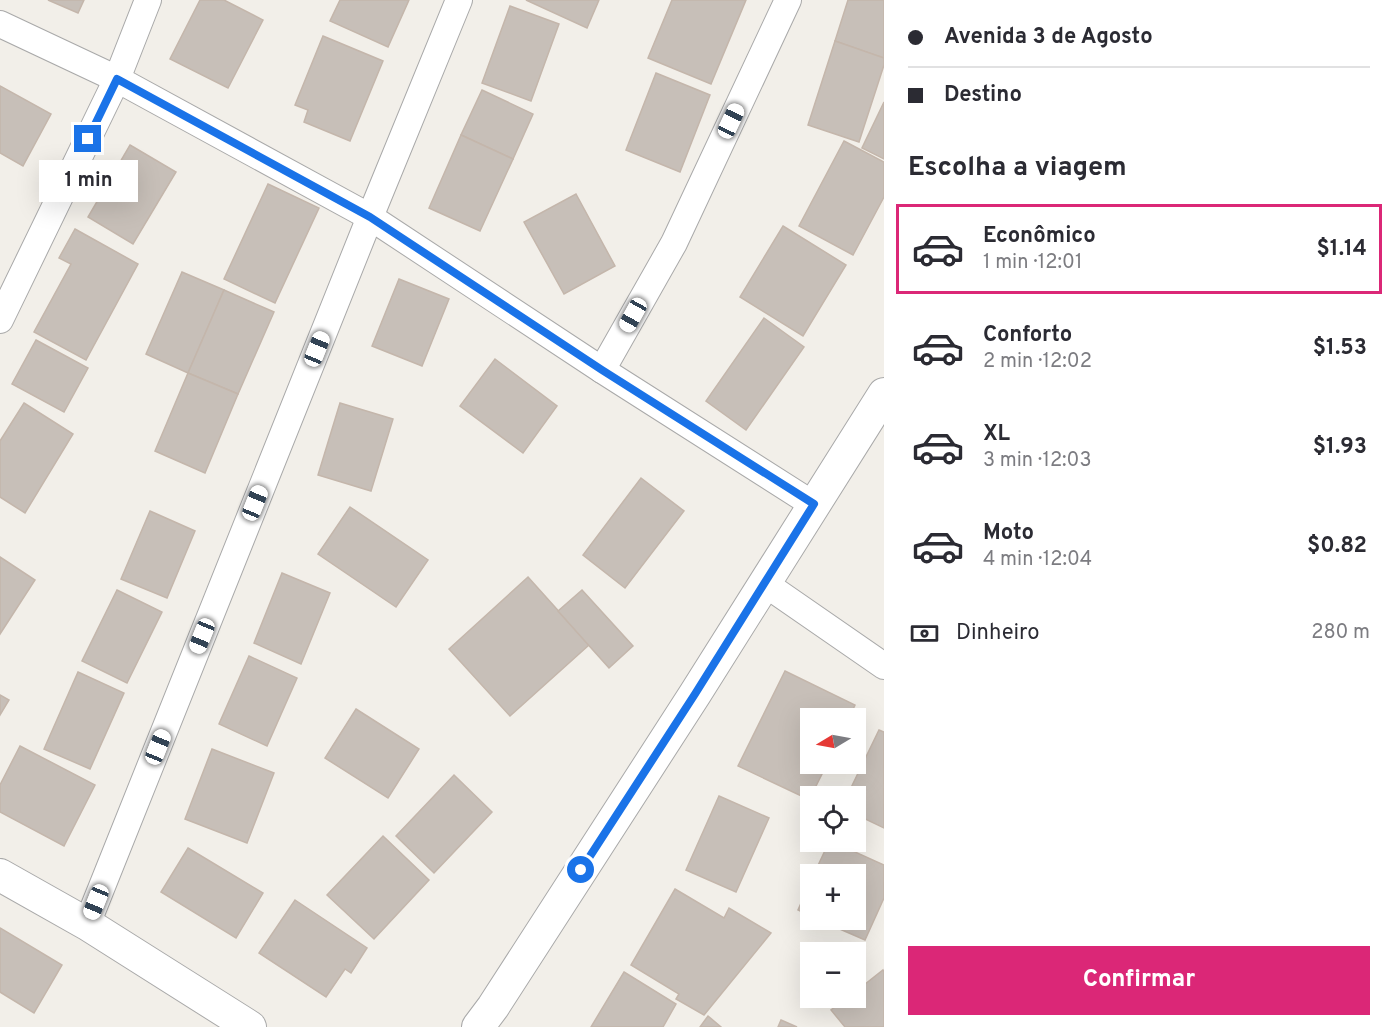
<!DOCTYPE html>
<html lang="pt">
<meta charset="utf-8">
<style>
:root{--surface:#fff;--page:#f2f2f3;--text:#2b2b33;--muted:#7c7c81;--line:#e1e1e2;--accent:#db2777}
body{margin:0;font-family:Overpass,sans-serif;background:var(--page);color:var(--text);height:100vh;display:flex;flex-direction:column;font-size:22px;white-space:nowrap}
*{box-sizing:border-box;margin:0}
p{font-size:20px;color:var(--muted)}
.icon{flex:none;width:33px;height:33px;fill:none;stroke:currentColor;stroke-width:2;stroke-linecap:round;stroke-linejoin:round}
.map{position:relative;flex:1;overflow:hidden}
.sheet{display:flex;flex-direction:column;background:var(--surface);width:510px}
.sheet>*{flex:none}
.guide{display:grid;align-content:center;height:132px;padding:0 24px;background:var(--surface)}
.needle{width:39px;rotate:260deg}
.controls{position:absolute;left:800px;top:708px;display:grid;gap:12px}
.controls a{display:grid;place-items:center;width:66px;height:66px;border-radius:0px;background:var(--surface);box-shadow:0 6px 24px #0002;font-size:30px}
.end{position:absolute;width:27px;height:27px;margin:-14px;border:8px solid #1a73e8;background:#fff;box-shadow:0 0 0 3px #fff}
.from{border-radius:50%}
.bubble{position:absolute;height:42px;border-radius:0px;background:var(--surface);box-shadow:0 6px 24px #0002;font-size:20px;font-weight:700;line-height:42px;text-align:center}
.car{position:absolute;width:18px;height:36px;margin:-18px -9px;border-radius:8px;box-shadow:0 0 4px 2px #0007;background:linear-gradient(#fff 24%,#345 0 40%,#fff 0 76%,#345 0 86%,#fff 0)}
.guide b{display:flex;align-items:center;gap:21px;height:57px;font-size:22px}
.guide b+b{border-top:2px solid var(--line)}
.guide i{width:15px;height:15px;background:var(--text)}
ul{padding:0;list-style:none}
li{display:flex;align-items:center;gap:18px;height:90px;margin:0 12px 9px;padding:0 12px;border:3px solid transparent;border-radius:0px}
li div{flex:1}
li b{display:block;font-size:22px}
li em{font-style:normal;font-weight:700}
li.on{border-color:var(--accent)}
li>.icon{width:54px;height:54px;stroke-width:1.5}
h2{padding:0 24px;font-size:27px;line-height:72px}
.pay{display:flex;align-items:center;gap:15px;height:66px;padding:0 24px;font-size:22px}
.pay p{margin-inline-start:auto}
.button{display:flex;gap:12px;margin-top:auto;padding:12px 24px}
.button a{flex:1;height:69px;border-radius:0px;background:var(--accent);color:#fff;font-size:24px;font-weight:700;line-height:69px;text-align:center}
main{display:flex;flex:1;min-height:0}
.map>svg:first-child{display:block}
.building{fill:#c7bfb8;stroke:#c4b6ab;stroke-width:1.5}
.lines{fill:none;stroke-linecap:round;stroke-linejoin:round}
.minor-casing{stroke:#a9a9a9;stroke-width:28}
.tertiary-casing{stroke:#a9a9a9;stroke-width:34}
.minor{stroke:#fff;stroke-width:26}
.tertiary{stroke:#fff;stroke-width:32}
.route{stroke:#1a73e8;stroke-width:8}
</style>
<main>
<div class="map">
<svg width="884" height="1027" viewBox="0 0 884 1027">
<rect width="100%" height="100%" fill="#f2efe9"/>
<g class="building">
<path d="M48,0h36l-6,13z"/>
<path d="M200,0h24l39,20 -35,68 -58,-29z"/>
<path d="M340,0h69l-21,47 -58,-26z"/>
<path d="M526,0h73l-12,28z"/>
<path d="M672,0h74l-35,84 -63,-26z"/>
<path d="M848,0h36v58l-49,-17z"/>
<path d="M510,6l49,18 -28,77 -49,-18z"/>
<path d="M323,36l60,25 -33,80 -46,-19 4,-12 -13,-5z"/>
<path d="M835,41l49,17v7l-25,77 -51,-17z"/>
<path d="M656,73l54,22 -30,77 -54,-22z"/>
<path d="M0,86l51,28 -28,52 -23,-13z"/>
<path d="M482,90l51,24 -20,45 -52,-24z"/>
<path d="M884,102v57l-22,-11z"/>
<path d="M461,135l52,24 -33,72 -51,-23z"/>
<path d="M844,141l40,21v35l-31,58 -54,-29z"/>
<path d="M130,145l46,27 -43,72 -45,-27z"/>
<path d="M268,184l51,24 -44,95 -51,-24z"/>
<path d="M576,194l39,72 -51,28 -40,-72z"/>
<path d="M783,226l63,39 -43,71 -63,-39z"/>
<path d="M75,229l63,35 -52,96 -52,-28 37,-68 -12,-6z"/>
<path d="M182,272l42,18 -36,83 -42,-19z"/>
<path d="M399,279l50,20 -27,67 -50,-20z"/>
<path d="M224,290l50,22 -36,82 -50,-21z"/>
<path d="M764,318l40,29 -58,83 -40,-29z"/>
<path d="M36,340l52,28 -24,44 -52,-28z"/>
<path d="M495,359l62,47 -34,47 -63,-47z"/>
<path d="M188,373l50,21 -33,79 -50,-22z"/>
<path d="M24,403l49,31 -48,79 -25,-16v-56z"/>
<path d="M340,403l53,16 -22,72 -53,-16z"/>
<path d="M641,478l43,33 -59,77 -42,-33z"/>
<path d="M350,507l78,53 -32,47 -78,-53z"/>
<path d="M150,511l45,20 -28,67 -46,-19z"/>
<path d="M0,557l35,23 -35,54z"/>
<path d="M282,573l48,20 -29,71 -47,-21z"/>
<path d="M528,577l61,68 -79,71 -61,-67z"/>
<path d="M117,590l45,22 -35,71 -45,-22z"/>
<path d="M582,590l51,56 -24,22 -51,-57z"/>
<path d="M249,656l48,22 -30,68 -48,-22z"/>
<path d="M785,671l70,34 -6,13h-39v46h17l-16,32h-1v4l-72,-34z"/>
<path d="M78,672l46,21 -34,76 -46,-20z"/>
<path d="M0,695l9,5 -9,15z"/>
<path d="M356,709l63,40 -31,49 -63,-40z"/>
<path d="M879,730l5,2v96l-29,-14v-18h-8z"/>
<path d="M20,746l75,39 -31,61 -64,-34v-27z"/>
<path d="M212,749l62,24 -27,70 -62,-24z"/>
<path d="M454,775l38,37 -58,61 -38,-37z"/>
<path d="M719,796l50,22 -33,74 -50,-22z"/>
<path d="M383,836l46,44 -55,59 -47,-44z"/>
<path d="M829,842h4l51,23v33l-19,42 -46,-20h36v-46h-41z"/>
<path d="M188,848l75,45 -27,45 -75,-46z"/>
<path d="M810,883v33l-12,-6z"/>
<path d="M675,889l49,29 5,-10 42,25 -67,82 -28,-16 3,-5 -48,-29z"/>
<path d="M295,900l72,48 -16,25 -6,-4 -19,28 -67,-44z"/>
<path d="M0,928l62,37 -28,48 -34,-21z"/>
<path d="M883,970l1,2v55h-39l-14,-17 16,-12h8v-6z"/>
<path d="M624,972l52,32 -13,23h-72z"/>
<path d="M708,1016l13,11h-21z"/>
<path d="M781,1020l16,7h-19z"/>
</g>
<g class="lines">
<g class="minor-casing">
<g id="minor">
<path d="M0,24l117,55 253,138 232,153 212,135"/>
<path d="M0,320l117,-241 31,-79"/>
<path d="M602,370l72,-127 114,-243"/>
<path d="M764,583l120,83"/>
<path d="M87,924l283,-707 89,-217"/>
</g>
</g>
<g class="tertiary-casing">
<g id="tertiary">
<path d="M0,875l87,49 163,103"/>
<path d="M478,1027l15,-20 202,-313 189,-300"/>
</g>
</g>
<use href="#minor" class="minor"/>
<use href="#tertiary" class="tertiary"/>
</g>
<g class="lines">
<path class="route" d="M88,139l29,-60 253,138 232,153 212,134 -119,190 -114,176"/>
</g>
</svg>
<div class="controls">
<a><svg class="needle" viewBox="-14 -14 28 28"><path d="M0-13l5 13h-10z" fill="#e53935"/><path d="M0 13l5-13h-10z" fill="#7c7c81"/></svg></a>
<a><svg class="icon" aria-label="locate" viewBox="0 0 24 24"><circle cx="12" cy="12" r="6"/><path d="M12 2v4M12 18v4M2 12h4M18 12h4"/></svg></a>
<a>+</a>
<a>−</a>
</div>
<i class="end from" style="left:581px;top:870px"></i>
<i class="end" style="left:88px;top:139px"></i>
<div class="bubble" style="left:39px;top:160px;width:99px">1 min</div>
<i class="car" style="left:731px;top:121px;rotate:25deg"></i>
<i class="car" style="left:633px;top:315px;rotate:209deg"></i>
<i class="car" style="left:317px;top:349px;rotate:22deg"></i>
<i class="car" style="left:255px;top:503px;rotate:22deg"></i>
<i class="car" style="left:202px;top:636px;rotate:202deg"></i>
<i class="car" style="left:158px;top:747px;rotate:22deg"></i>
<i class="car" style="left:96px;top:902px;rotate:202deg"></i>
</div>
<section class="sheet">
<div class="guide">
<b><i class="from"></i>Avenida 3 de Agosto</b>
<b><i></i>Destino</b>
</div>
<h2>Escolha a viagem</h2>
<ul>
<li class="on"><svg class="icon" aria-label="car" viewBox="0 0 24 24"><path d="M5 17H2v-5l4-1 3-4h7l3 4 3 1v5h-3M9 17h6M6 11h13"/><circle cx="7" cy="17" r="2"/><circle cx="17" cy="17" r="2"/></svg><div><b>Econômico</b><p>1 min · 12:01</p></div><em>$1.14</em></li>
<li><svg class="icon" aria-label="car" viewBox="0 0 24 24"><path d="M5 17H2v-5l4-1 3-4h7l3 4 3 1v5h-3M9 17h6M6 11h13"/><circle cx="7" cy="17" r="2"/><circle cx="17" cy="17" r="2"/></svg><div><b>Conforto</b><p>2 min · 12:02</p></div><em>$1.53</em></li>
<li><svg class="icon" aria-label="car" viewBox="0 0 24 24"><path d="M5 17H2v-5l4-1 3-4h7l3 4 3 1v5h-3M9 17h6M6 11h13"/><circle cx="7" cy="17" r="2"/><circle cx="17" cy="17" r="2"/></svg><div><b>XL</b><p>3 min · 12:03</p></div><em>$1.93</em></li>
<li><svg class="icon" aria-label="car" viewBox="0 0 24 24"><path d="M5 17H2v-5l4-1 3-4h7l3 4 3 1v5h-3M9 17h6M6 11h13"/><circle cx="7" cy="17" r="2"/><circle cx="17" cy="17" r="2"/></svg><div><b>Moto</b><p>4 min · 12:04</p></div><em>$0.82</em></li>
</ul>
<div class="pay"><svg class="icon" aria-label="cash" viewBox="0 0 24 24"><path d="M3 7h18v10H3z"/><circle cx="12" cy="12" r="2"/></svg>Dinheiro<p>280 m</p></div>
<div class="button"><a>Confirmar</a></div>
</section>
</main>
